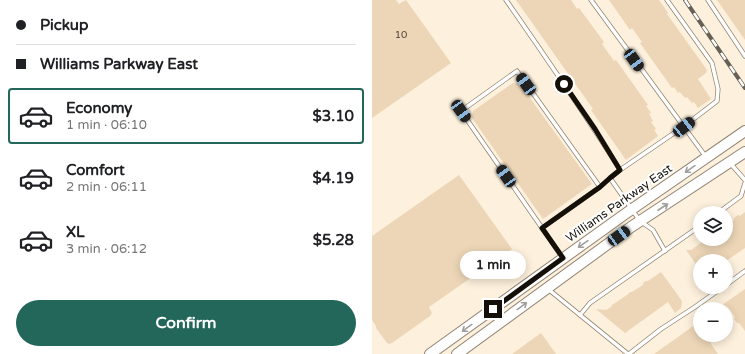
<!DOCTYPE html>
<meta charset="utf-8">
<style>
:root{--surface:#fff;--page:#f2f2f2;--text:#202124;--muted:#757577;--line:#e0e0e0;--accent:#22675a}
body{margin:0;font-family:"Varela Round",sans-serif;background:var(--page);color:var(--text);height:100vh;display:flex;flex-direction:column;font-size:15px;white-space:nowrap}
*{box-sizing:border-box;margin:0}
p{font-size:13px;color:var(--muted)}
.icon{flex:none;width:22px;height:22px;fill:none;stroke:currentColor;stroke-width:2;stroke-linecap:round;stroke-linejoin:round}
.map{position:relative;flex:1;overflow:hidden}
.panel{display:flex;flex-direction:column;background:var(--surface);width:372px}
.panel>*{flex:none}
.top-card{display:grid;align-content:center;height:88px;padding:0 16px;background:var(--surface)}
.controls{position:absolute;left:321px;top:206px;display:grid;gap:8px}
.controls a{display:grid;place-items:center;width:40px;height:40px;border-radius:50%;background:var(--surface);box-shadow:0 2px 10px #0003;font-size:20px}
.end{position:absolute;width:18px;height:18px;margin:-9px;border:5px solid #141009;background:#fff;box-shadow:0 0 0 2px #fff}
.from{border-radius:50%}
.bubble{position:absolute;height:28px;border-radius:14px;background:var(--surface);box-shadow:0 2px 10px #0003;font-size:13px;font-weight:700;line-height:28px;text-align:center}
.car{position:absolute;width:12px;height:24px;margin:-12px -6px;border-radius:5px;box-shadow:0 0 3px 1px #0007;background:linear-gradient(#222 24%,#8ab4d8 0 40%,#222 0 76%,#8ab4d8 0 86%,#222 0)}
.top-card b{display:flex;align-items:center;gap:14px;height:38px;font-size:15px}
.top-card b+b{border-top:1px solid var(--line)}
.top-card i{width:10px;height:10px;background:var(--text)}
ul{padding:0;list-style:none}
li{display:flex;align-items:center;gap:12px;height:56px;margin:0 8px 6px;padding:0 8px;border:2px solid transparent;border-radius:4px}
li div{flex:1}
li b{display:block;font-size:15px}
li em{font-style:normal;font-weight:700}
li.selected{border-color:var(--accent)}
li>.icon{width:36px;height:36px;stroke-width:1.5}
.primary-button{display:flex;gap:8px;margin-top:auto;padding:8px 16px}
.primary-button a{flex:1;height:46px;border-radius:24px;background:var(--accent);color:#fff;font-size:16px;font-weight:700;line-height:46px;text-align:center}
main{display:flex;flex:1;min-height:0}
.map>svg:first-child{display:block}
.building{fill:#edd6b7}
.lines{fill:none;stroke-linecap:round;stroke-linejoin:round}
.lane-casing{stroke:#918473;stroke-width:5}
.secondary-casing{stroke:#918473;stroke-width:12}
.lane{stroke:#fff;stroke-width:3.5}
.secondary{stroke:#fff;stroke-width:10}
.rail-casing{stroke:#676054;stroke-width:4}
.rail{stroke:#fff;stroke-width:2.5;stroke-dasharray:8;stroke-linecap:butt}
.oneway{stroke:#a19f9d}
.route{stroke:#141009;stroke-width:5}
.labels{text-anchor:middle;stroke-width:4;stroke-linejoin:round;paint-order:stroke}
.number-label{font-size:10px;fill:#4a4234}
.street-label{font-size:12px;fill:#141009;stroke:#fff}
</style>
<main>
<section class="panel">
<div class="top-card">
<b><i class="from"></i>Pickup</b>
<b><i></i>Williams Parkway East</b>
</div>
<ul>
<li class="selected"><svg class="icon" aria-label="car" viewBox="0 0 24 24"><path d="M5 17H2v-5l4-1 3-4h7l3 4 3 1v5h-3M9 17h6M6 11h13"/><circle cx="7" cy="17" r="2"/><circle cx="17" cy="17" r="2"/></svg><div><b>Economy</b><p>1 min · 06:10</p></div><em>$3.10</em></li>
<li><svg class="icon" aria-label="car" viewBox="0 0 24 24"><path d="M5 17H2v-5l4-1 3-4h7l3 4 3 1v5h-3M9 17h6M6 11h13"/><circle cx="7" cy="17" r="2"/><circle cx="17" cy="17" r="2"/></svg><div><b>Comfort</b><p>2 min · 06:11</p></div><em>$4.19</em></li>
<li><svg class="icon" aria-label="car" viewBox="0 0 24 24"><path d="M5 17H2v-5l4-1 3-4h7l3 4 3 1v5h-3M9 17h6M6 11h13"/><circle cx="7" cy="17" r="2"/><circle cx="17" cy="17" r="2"/></svg><div><b>XL</b><p>3 min · 06:12</p></div><em>$5.28</em></li>
</ul>
<div class="primary-button"><a>Confirm</a></div>
</section>
<div class="map">
<svg width="373" height="354" viewBox="0 0 373 354">
<rect width="100%" height="100%" fill="#fdf0dc"/>
<g class="building">
<path d="M0,0h24l3,4 7,-4 45,63 -79,55z"/>
<path d="M144,0h55l6,9 2,-1 25,34 -2,2 12,17 2,-1 32,45 -2,1 5,7 -2,1 4,7 -2,1 5,7 -2,1 4,6 -32,24 -35,-50 2,-1z"/>
<path d="M237,0h50l9,13 -1,1 40,56 -1,3 -8,6 13,20 -13,9 -4,-6 -2,1 -5,-6 -2,1 -5,-6 -2,1 -4,-6 -2,1 -32,-45 2,-1 -10,-14 -2,2z"/>
<path d="M345,0h28v40z"/>
<path d="M141,83l7,1 72,100 -49,35 -71,-101 1,-7z"/>
<path d="M87,175l53,74 -83,58 3,6 -2,3 -38,27 -3,1 -2,-1 -11,-15v-2l-4,-6v-84z"/>
<path d="M373,212v36l-19,13h-26v9l-14,-20h5l10,-7v-2l4,-2h21v-13l8,-6v-2l4,-3 2,1z"/>
<path d="M289,272l21,29 -1,7 -6,5 -7,-11 -43,31 -29,-24 10,1 5,-3 1,-2 15,-10 3,-3h2l11,-7v-2l3,-2h2z"/>
<path d="M373,289v42l-6,-8h-2l-3,-4 1,-2 -7,-10 -6,-2z"/>
<path d="M327,322l1,13h4l2,2h2l3,5v2l7,10h-64z"/>
<path d="M169,333l15,21h-44z"/>
</g>
<g class="lines">
<g class="lane-casing">
<g id="lane">
<path d="M134,0c39,56 78,112 114,170l-10,8 30,43 13,9 12,21"/>
<path d="M219,0l115,157"/>
<path d="M336,0l37,56"/>
<path d="M358,163l15,17"/>
<path d="M248,170l63,-43 34,-26 1,-12 -6,-26 -45,-63"/>
<path d="M228,187l-83,-116 -56,40 81,117 58,-41 10,-9"/>
<path d="M346,213l23,-17 4,-13"/>
<path d="M170,228l20,29"/>
<path d="M354,285l19,-14"/>
<path d="M176,289l80,65"/>
<path d="M208,315l10,-12 110,-77"/>
<path d="M257,354l32,-25 34,-22 28,-20"/>
</g>
</g>
<g class="secondary-casing">
<g id="secondary">
<path d="M58,354l195,-140 120,-83"/>
<path d="M85,354l174,-127 114,-75"/>
</g>
</g>
<use href="#lane" class="lane"/>
<use href="#secondary" class="secondary"/>
<g class="rail-casing">
<path id="rail" d="M313,0l60,88"/>
</g>
<use href="#rail" class="rail"/>
</g>
<defs><path id="oneway-shaft" d="M-6 0H5M1.5-3L5.5 0L1.5 3" fill="none" stroke-width="1.6" stroke-linecap="round" stroke-linejoin="round"/></defs>
<g class="oneway">
<use href="#oneway-shaft" transform="translate(318 169) rotate(145)"/>
<use href="#oneway-shaft" transform="translate(291 207) rotate(-33)"/>
<use href="#oneway-shaft" transform="translate(211 244) rotate(145)"/>
<use href="#oneway-shaft" transform="translate(150 306) rotate(-36)"/>
<use href="#oneway-shaft" transform="translate(95 328) rotate(144)"/>
</g>
<g class="lines">
<path class="route" d="M121,309l70,-51 -21,-30 58,-41 10,-9 10,-8 -25,-41 -31,-45"/>
</g>
<g class="labels">
<g class="number-label">
<text x="29" y="38">10</text>
</g>
<g class="street-label">
<text transform="translate(247 203) rotate(-35)" y="4">Williams Parkway East</text>
</g>
</g>
</svg>
<div class="controls">
<a><svg class="icon" aria-label="layers" viewBox="0 0 24 24"><path d="M12 4l9 5-9 5-9-5zM3 14l9 5 9-5"/></svg></a>
<a>+</a>
<a>−</a>
</div>
<i class="end from" style="left:192px;top:84px"></i>
<i class="end" style="left:121px;top:309px"></i>
<div class="bubble" style="left:88px;top:251px;width:66px">1 min</div>
<i class="car" style="left:262px;top:60px;rotate:144deg"></i>
<i class="car" style="left:154px;top:84px;rotate:324deg"></i>
<i class="car" style="left:89px;top:111px;rotate:145deg"></i>
<i class="car" style="left:312px;top:127px;rotate:52deg"></i>
<i class="car" style="left:134px;top:176px;rotate:325deg"></i>
<i class="car" style="left:247px;top:236px;rotate:54deg"></i>
</div>
</main>
